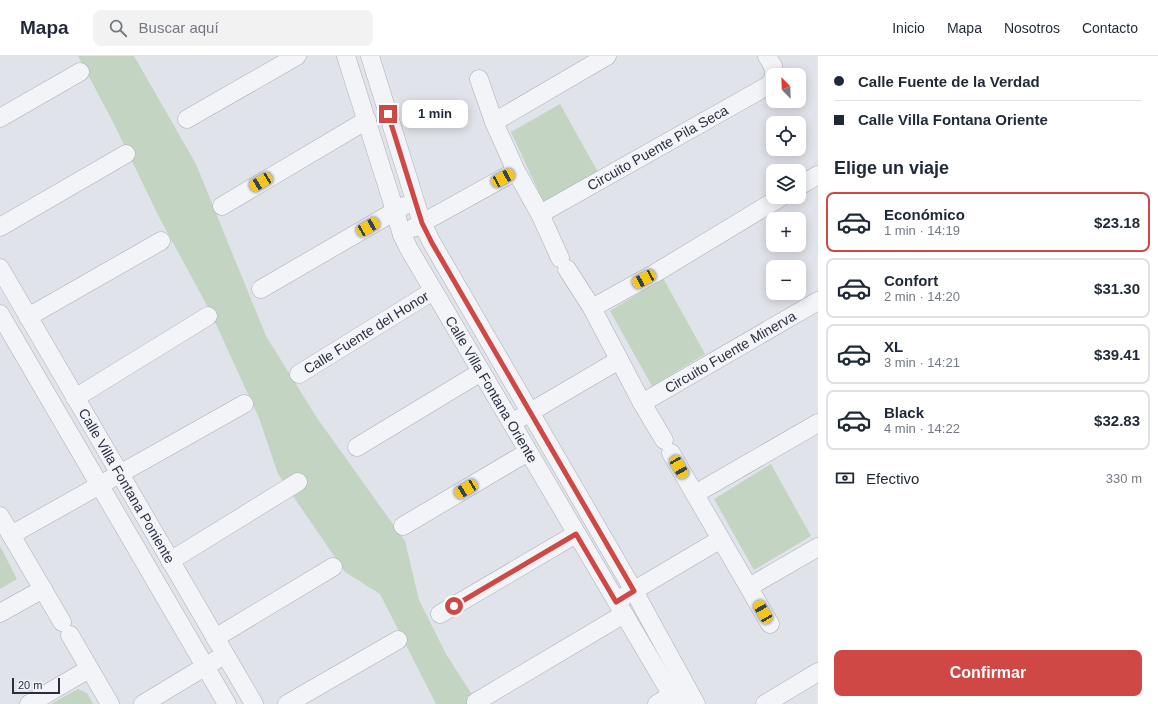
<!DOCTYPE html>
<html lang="es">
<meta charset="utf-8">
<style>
:root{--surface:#fff;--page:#f2f2f3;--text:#1f2937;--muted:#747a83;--line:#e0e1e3;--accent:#cf4845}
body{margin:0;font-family:Arial,sans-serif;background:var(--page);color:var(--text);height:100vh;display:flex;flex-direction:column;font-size:15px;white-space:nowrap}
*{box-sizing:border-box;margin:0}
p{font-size:13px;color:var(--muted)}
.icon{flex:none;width:22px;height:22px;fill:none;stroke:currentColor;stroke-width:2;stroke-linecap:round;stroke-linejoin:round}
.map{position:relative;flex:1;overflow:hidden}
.details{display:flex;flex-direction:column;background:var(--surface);width:340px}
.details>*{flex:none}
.hud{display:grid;align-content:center;height:88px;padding:0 16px;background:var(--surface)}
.needle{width:26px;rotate:337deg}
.buttons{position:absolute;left:766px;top:12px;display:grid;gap:8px}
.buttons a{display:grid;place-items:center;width:40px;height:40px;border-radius:8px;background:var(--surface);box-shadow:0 2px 10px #0003;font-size:20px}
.scale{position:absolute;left:12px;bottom:10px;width:48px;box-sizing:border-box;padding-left:4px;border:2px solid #292e41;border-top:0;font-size:11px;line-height:14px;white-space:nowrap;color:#292e41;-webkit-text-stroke:3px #f0f2f7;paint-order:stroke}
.end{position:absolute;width:18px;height:18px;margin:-9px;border:5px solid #cf4845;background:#fff;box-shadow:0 0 0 2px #fff}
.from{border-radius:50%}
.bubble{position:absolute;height:28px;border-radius:8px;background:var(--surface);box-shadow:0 2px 10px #0003;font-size:13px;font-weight:700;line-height:28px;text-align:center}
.car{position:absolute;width:12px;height:24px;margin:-12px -6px;border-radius:5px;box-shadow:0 0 3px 1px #0007;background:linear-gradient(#f5c518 24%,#345 0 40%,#f5c518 0 76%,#345 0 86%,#f5c518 0)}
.hud b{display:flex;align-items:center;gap:14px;height:38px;font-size:15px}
.hud b+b{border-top:1px solid var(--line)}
.hud i{width:10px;height:10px;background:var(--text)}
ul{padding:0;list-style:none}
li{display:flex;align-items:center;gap:12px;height:60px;margin:0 8px 6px;padding:0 8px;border:2px solid var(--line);border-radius:8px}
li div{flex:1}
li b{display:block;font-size:15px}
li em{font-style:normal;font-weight:700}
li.current{border-color:var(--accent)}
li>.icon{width:36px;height:36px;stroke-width:1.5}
h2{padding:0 16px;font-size:18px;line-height:48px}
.pay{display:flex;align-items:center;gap:10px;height:44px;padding:0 16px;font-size:15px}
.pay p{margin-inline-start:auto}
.primary-button{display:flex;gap:8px;margin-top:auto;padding:8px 16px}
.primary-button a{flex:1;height:46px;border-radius:8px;background:var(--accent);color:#fff;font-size:16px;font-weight:700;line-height:46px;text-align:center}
header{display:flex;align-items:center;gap:24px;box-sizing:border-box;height:56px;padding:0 20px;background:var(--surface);border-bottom:1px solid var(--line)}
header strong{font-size:19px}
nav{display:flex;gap:22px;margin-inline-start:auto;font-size:14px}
.search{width:280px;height:36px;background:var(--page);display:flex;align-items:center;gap:10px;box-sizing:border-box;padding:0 14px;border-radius:8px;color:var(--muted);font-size:15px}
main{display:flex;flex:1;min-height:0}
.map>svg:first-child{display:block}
.green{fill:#c3d4c2}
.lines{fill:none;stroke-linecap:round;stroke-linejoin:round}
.minor-casing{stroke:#aaadb7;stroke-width:19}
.minor{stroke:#f3f4f8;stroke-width:18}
.route{stroke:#cf4845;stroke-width:5}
.labels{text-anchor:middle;stroke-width:3;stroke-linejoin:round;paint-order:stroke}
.street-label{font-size:14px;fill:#292e41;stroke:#f0f2f7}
</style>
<header>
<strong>Mapa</strong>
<div class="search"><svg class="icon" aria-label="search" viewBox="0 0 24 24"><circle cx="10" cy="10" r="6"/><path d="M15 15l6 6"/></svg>Buscar aquí</div>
<nav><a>Inicio</a><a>Mapa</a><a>Nosotros</a><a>Contacto</a></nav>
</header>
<main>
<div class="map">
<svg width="818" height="648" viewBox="0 0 818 648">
<rect width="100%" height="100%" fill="#e1e3ea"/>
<g class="green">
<path d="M78,0h56l62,108 70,172 51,82 88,123 14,59 27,54 32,50h-42l-56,-110 -35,-22 -67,-98 -19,-56 -50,-109 -49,-90 -47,-97z"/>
<path d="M560,48l39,70 -55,29 -33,-71z"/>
<path d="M663,222l42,76 -53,32 -42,-75z"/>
<path d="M771,408l40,72 -57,34 -40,-71z"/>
<path d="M0,490l17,33 -17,10z"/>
<path d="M78,633l9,4 6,11h-42z"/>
</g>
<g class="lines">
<g class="minor-casing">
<g id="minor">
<path id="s1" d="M346,0l45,142 11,37 7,14 268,455"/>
<path d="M370,0l52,167 10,20 202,348 62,113"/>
<path d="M767,0l6,10 1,9"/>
<path d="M479,23l15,43 22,49 24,43 20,44"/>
<path d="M0,62l80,-46"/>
<path d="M187,63l110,-63"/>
<path d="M494,66l113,-66"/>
<path d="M799,130l19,-11"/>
<path d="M222,150l145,-86"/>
<path id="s2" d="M540,158l229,-129 4,-6"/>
<path d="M0,171l126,-73"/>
<path d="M413,172l103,-57"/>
<path id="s3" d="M0,212l254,436"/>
<path d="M567,213l25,39 50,95 22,37"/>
<path d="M261,233l143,-83"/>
<path d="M592,252l65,-36 124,-75"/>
<path d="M0,258l227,390"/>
<path d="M28,261l133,-76"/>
<path id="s4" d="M299,318l134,-83"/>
<path d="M75,342l133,-82"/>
<path id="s5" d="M642,347l176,-102"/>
<path d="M520,362l99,-58"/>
<path d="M357,391l124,-75"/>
<path d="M671,397l99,171"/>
<path d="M695,438l123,-71"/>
<path d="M0,460l62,106"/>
<path d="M403,470l125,-74"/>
<path d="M11,479l233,-131"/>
<path d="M170,505l128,-79"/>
<path d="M749,531l69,-40"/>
<path d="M623,541l98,-58"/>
<path d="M0,557l43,-24"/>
<path d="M440,558l136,-80"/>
<path d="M70,579l40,69"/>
<path d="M215,582l118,-71"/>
<path d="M476,646l148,-88"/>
<path d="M29,648l60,-35"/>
<path d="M143,648l73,-44"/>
<path d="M287,648l111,-64"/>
<path d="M657,648l15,-9"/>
<path d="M765,648l53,-32"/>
</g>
</g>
<use href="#minor" class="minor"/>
</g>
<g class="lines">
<path class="route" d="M388,58l34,109 10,20 202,348 -18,11 -40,-68 -122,72"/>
</g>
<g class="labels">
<g class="street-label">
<text dy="5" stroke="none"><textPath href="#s2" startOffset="135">Circuito Puente Pila Seca</textPath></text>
<text dy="5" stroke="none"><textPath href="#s4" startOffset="79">Calle Fuente del Honor</textPath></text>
<text dy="5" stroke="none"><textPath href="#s5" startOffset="102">Circuito Fuente Minerva</textPath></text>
<text dy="5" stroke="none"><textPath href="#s1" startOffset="366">Calle Villa Fontana Oriente</textPath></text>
<text dy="5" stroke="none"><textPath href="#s3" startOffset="252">Calle Villa Fontana Poniente</textPath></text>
</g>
</g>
</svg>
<div class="buttons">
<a><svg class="needle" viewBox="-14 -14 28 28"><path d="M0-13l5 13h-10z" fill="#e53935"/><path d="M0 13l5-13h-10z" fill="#747a83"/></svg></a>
<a><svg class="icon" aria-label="locate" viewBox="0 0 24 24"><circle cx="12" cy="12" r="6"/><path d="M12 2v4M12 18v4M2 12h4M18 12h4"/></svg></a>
<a><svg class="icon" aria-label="layers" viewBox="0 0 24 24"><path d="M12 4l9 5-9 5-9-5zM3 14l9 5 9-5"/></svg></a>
<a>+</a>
<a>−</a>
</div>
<div class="scale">20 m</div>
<i class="end from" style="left:454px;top:550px"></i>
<i class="end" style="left:388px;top:58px"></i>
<div class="bubble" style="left:402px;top:44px;width:66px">1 min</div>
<i class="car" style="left:503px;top:122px;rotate:61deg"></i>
<i class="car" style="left:261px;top:126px;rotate:239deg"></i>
<i class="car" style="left:368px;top:171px;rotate:60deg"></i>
<i class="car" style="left:644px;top:223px;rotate:241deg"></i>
<i class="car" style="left:679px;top:411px;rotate:150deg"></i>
<i class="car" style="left:466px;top:433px;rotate:239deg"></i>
<i class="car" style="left:763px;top:556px;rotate:330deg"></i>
</div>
<section class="details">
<div class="hud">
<b><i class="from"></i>Calle Fuente de la Verdad</b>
<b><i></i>Calle Villa Fontana Oriente</b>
</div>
<h2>Elige un viaje</h2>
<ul>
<li class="current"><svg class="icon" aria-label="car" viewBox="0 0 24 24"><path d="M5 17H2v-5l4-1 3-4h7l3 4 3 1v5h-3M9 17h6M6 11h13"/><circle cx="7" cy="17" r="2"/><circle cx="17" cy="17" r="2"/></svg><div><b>Económico</b><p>1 min · 14:19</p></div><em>$23.18</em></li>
<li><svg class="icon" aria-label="car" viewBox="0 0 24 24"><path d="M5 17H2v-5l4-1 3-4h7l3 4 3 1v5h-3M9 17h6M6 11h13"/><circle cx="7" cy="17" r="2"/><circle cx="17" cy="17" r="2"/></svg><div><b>Confort</b><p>2 min · 14:20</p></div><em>$31.30</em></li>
<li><svg class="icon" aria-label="car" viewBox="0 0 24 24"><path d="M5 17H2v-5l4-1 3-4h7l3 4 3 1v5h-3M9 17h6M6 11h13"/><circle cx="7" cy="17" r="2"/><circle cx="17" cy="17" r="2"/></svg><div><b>XL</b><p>3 min · 14:21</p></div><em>$39.41</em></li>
<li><svg class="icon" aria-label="car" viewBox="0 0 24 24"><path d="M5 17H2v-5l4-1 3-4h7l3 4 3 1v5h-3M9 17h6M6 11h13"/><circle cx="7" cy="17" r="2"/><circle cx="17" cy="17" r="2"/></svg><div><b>Black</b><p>4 min · 14:22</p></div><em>$32.83</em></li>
</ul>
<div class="pay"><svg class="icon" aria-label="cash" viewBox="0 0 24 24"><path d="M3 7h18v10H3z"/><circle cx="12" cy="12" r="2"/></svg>Efectivo<p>330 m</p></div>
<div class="primary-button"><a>Confirmar</a></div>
</section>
</main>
